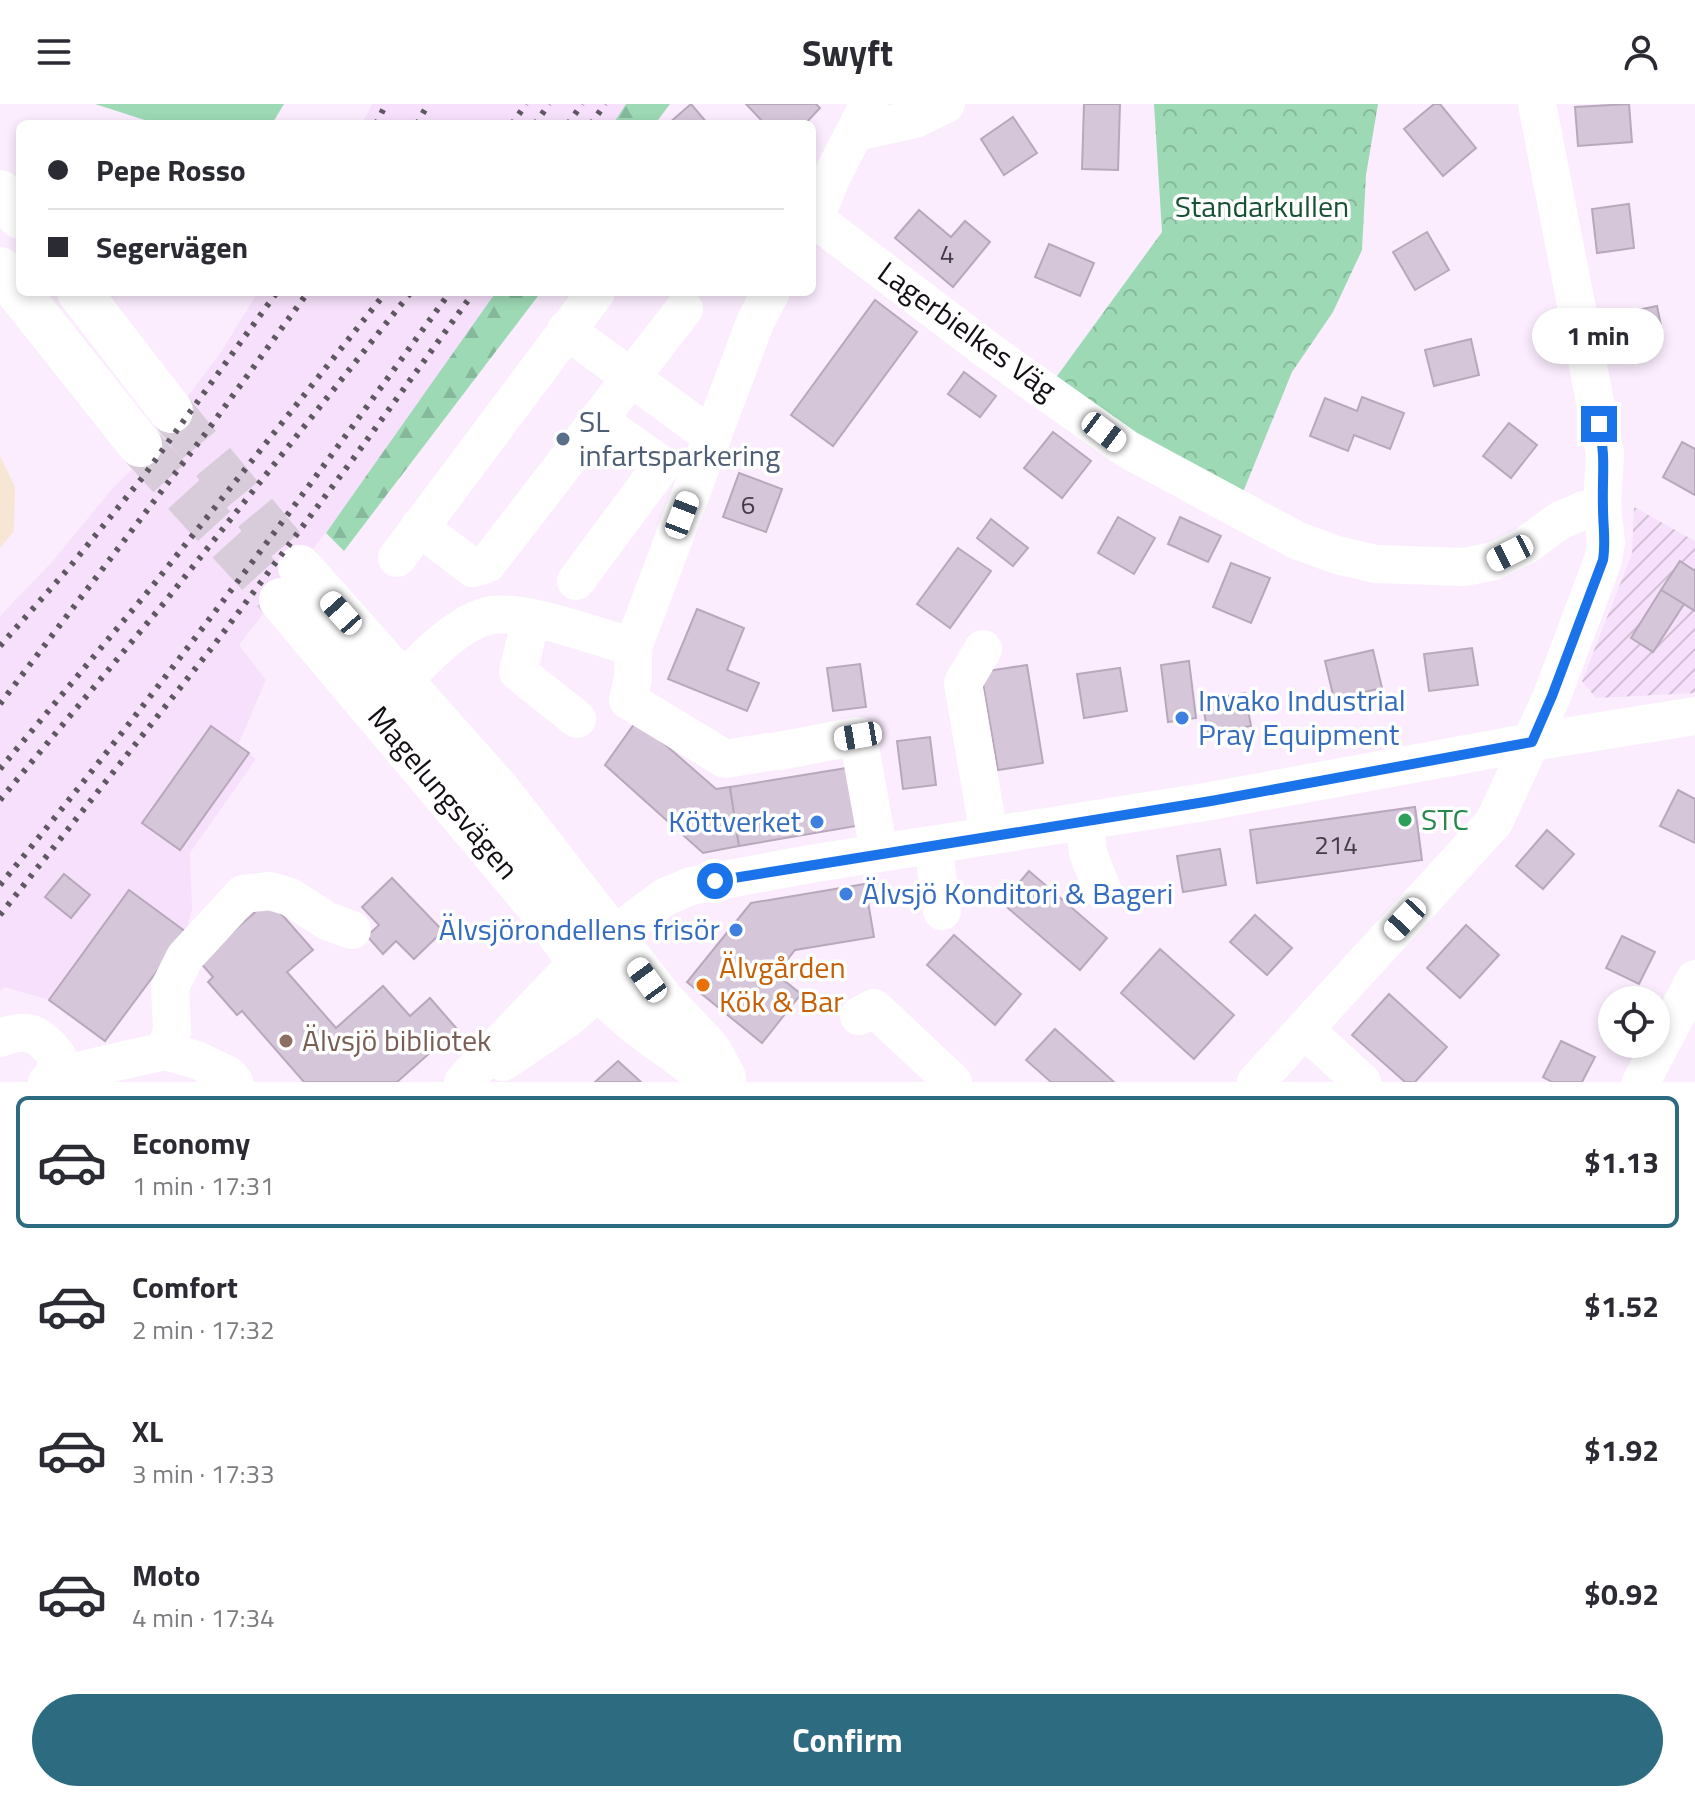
<!DOCTYPE html>
<meta charset="utf-8">
<style>
:root{--surface:#fff;--page:#f2f2f3;--text:#2b2b33;--muted:#7c7c81;--line:#e1e1e2;--accent:#2d6b81}
body{margin:0;font-family:"Titillium Web",sans-serif;background:var(--page);color:var(--text);height:100vh;display:flex;flex-direction:column;font-size:30px;white-space:nowrap}
*{box-sizing:border-box;margin:0}
p{font-size:26px;color:var(--muted)}
.icon{flex:none;width:44px;height:44px;fill:none;stroke:currentColor;stroke-width:2;stroke-linecap:round;stroke-linejoin:round}
.map{position:relative;height:978px;overflow:hidden}
.details{display:flex;flex-direction:column;background:var(--surface);flex:1}
.details>*{flex:none}
.guide{position:absolute;left:16px;top:16px;width:800px;height:176px;border-radius:12px;box-shadow:0 4px 12px #0003;display:grid;align-content:center;height:176px;padding:0 32px;background:var(--surface)}
.fabs{position:absolute;left:1598px;top:882px;display:grid;gap:16px}
.fabs a{display:grid;place-items:center;width:72px;height:72px;border-radius:50%;background:var(--surface);box-shadow:0 4px 12px #0003;font-size:40px}
.end{position:absolute;width:36px;height:36px;margin:-18px;border:10px solid #1a73e8;background:#fff;box-shadow:0 0 0 4px #fff}
.from{border-radius:50%}
.bubble{position:absolute;height:56px;border-radius:28px;background:var(--surface);box-shadow:0 4px 12px #0003;font-size:26px;font-weight:700;line-height:56px;text-align:center}
.car{position:absolute;width:24px;height:48px;margin:-24px -12px;border-radius:10px;box-shadow:0 0 6px 2px #0007;background:linear-gradient(#fff 24%,#345 0 40%,#fff 0 76%,#345 0 86%,#fff 0)}
.guide b{display:flex;align-items:center;gap:28px;height:76px;font-size:30px}
.guide b+b{border-top:2px solid var(--line)}
.guide i{width:20px;height:20px;background:var(--text)}
ul{padding:14px 0 0;list-style:none}
li{display:flex;align-items:center;gap:24px;height:132px;margin:0 16px 12px;padding:0 16px;border:4px solid transparent;border-radius:12px}
li div{flex:1}
li b{display:block;font-size:30px}
li em{font-style:normal;font-weight:700}
li.on{border-color:var(--accent)}
li>.icon{width:72px;height:72px;stroke-width:1.5}
.action{display:flex;gap:16px;margin-top:auto;padding:16px 32px}
.action a{flex:1;height:92px;border-radius:48px;background:var(--accent);color:#fff;font-size:32px;font-weight:700;line-height:92px;text-align:center}
header{display:flex;justify-content:space-between;align-items:center;height:104px;padding:0 32px;background:var(--surface);font-size:36px;font-weight:700}
.map>svg:first-child{display:block}
.commercial{fill:#f7e6d4}
.industrial{fill:url(#industrial-furrows)}
.built{fill:#f6e0fb}
.forest{fill:url(#forest-firs)}
.park{fill:url(#park-crowns)}
.pitch{fill:#9dd9b5}
.building{fill:#d6c6da;stroke:#b8a8bb;stroke-width:2}
.lines{fill:none;stroke-linecap:round;stroke-linejoin:round}
.major-tunnel{stroke:#d8ccdb;stroke-width:44;stroke-dasharray:44 22;stroke-linecap:butt}
.minor{stroke:#fff;stroke-width:38}
.major{stroke:#fff;stroke-width:44}
.rail{stroke:#5f5761;stroke-width:6;stroke-dasharray:4 8;stroke-linecap:butt}
.route{stroke:#1a73e8;stroke-width:10}
.service-dot{fill:#5c6f8a;stroke:#fff;stroke-width:3}
.shop-dot{fill:#3f7fe0;stroke:#fff;stroke-width:3}
.leisure-dot{fill:#2e9e5b;stroke:#fff;stroke-width:3}
.food-dot{fill:#e8710a;stroke:#fff;stroke-width:3}
.education-dot{fill:#8d6e63;stroke:#fff;stroke-width:3}
.labels{text-anchor:middle;stroke-width:7;stroke-linejoin:round;paint-order:stroke}
.number-label{font-size:26px;fill:#443c46}
.park-label{font-size:30px;fill:#175235;stroke:#fff}
.street-label{font-size:30px;fill:#130e14;stroke:#fff}
.service-label{font-size:30px;fill:#4e5e75;stroke:#fff;text-anchor:start}
.shop-label{font-size:30px;fill:#366cbe;stroke:#fff;text-anchor:start}
.leisure-label{font-size:30px;fill:#27864d;stroke:#fff;text-anchor:start}
.food-label{font-size:30px;fill:#c56008;stroke:#fff;text-anchor:start}
.education-label{font-size:30px;fill:#785e54;stroke:#fff;text-anchor:start}
</style>
<header><svg class="icon" aria-label="menu" viewBox="0 0 24 24"><path d="M4 6h16M4 12h16M4 18h16"/></svg>Swyft<svg class="icon" aria-label="person" viewBox="0 0 24 24"><circle cx="12" cy="8" r="4"/><path d="M4 21q1-7 8-7t8 7"/></svg></header>
<div class="map">
<svg width="1695" height="978" viewBox="0 0 1695 978">
<defs>
<pattern id="industrial-furrows" width="10" height="10" patternUnits="userSpaceOnUse" patternTransform="scale(2)"><rect width="10" height="10" fill="#f6e0fb"/><path d="M-1 1l2-2M0 10L10 0M9 11l2-2" fill="none" stroke="#d2bfd6"/></pattern>
<pattern id="forest-firs" width="22" height="20" patternUnits="userSpaceOnUse" patternTransform="scale(2)"><rect width="22" height="20" fill="#9dd9b5"/><path d="M5 1l3.5 6h-7zM16 11l3.5 6h-7z" fill="#86b99b"/></pattern>
<pattern id="park-crowns" width="20" height="18" patternUnits="userSpaceOnUse" patternTransform="scale(2)"><rect width="20" height="18" fill="#9dd9b5"/><path d="M2 6a3 3 0 1 1 6 0M12 15a3 3 0 1 1 6 0" fill="none" stroke="#86b99b"/></pattern>
</defs>
<rect width="100%" height="100%" fill="#fbedfe"/>
<path class="commercial" d="M0,352l15,31 -1,44 -14,17z"/>
<path class="industrial" d="M1634,403l61,34v152l-99,5 -14,-17 50,-127z"/>
<g class="built">
<path d="M372,0h254l-13,20h-251z"/>
<path d="M258,188h238l-140,201 -117,152 27,35 -28,65 18,14 -66,94 2,57 -6,22 -81,109 -56,-41 -44,-13 -5,4v-375l51,-53 61,-74 26,-26 83,-111z"/>
</g>
<g class="forest">
<path d="M626,0h44l-15,20h-42z"/>
<path d="M496,188h45l-197,259 -18,-18z"/>
</g>
<path class="park" d="M1154,0h224l-12,71 -4,75 -29,62 -41,60 -51,125 -189,-114 110,-151z"/>
<path class="pitch" d="M95,0h189l-12,20h-115z"/>
<g class="building">
<path d="M691,0l17,20h-40z"/>
<path d="M746,0h70l4,4 -15,16h-40z"/>
<path d="M1084,0h36l-2,66 -36,-1z"/>
<path d="M1434,0h6l36,44 -33,28 -39,-47z"/>
<path d="M1629,0l3,38 -54,4 -3,-39z"/>
<path d="M1013,13l24,36 -33,22 -23,-36z"/>
<path d="M1629,100l5,44 -37,5 -5,-44z"/>
<path d="M919,106l32,27 14,-16 25,21 -37,45 -58,-49z"/>
<path d="M1427,128l22,38 -34,20 -22,-38z"/>
<path d="M1049,140l45,19 -14,33 -45,-19z"/>
<path d="M875,196l42,32 -84,114 -42,-31z"/>
<path d="M1657,202l6,30 -43,9 -6,-30z"/>
<path d="M1471,235l8,36 -45,11 -9,-36z"/>
<path d="M964,268l32,24 -16,21 -32,-23z"/>
<path d="M1362,293l42,16 -14,36 -36,-14 -6,16 -38,-15 15,-38 32,13z"/>
<path d="M1509,319l28,22 -26,33 -28,-22z"/>
<path d="M1053,328l38,29 -29,37 -38,-30z"/>
<path d="M1682,338l13,7v46l-32,-18z"/>
<path d="M739,369l43,16 -16,43 -43,-15z"/>
<path d="M1118,413l37,21 -21,36 -36,-21z"/>
<path d="M1180,413l41,19 -13,26 -40,-18z"/>
<path d="M991,415l37,29 -15,18 -36,-28z"/>
<path d="M958,444l33,23 -41,57 -33,-24z"/>
<path d="M1680,457l15,10v40l-34,-21z"/>
<path d="M1231,459l39,15 -19,45 -38,-16z"/>
<path d="M1661,486l23,14 -31,48 -22,-14z"/>
<path d="M697,505l47,19 -17,42 32,13 -12,28 -79,-32z"/>
<path d="M1472,544l6,37 -49,6 -5,-37z"/>
<path d="M1373,546l9,38 -48,11 -9,-38z"/>
<path d="M1189,557l7,57 -28,4 -7,-57z"/>
<path d="M860,560l6,43 -33,4 -6,-43z"/>
<path d="M1027,561l16,98 -45,7 -17,-98z"/>
<path d="M1120,564l7,43 -43,7 -7,-44z"/>
<path d="M1245,589l6,33 -43,8 -6,-33z"/>
<path d="M637,616l79,69 14,-2 9,59 -36,7 -98,-88z"/>
<path d="M211,622l38,27 -69,97 -38,-27z"/>
<path d="M930,633l6,48 -33,4 -6,-48z"/>
<path d="M853,663l9,58 -123,21 -9,-59z"/>
<path d="M1678,686l17,9v44l-35,-17z"/>
<path d="M1415,703l7,53 -165,23 -7,-53z"/>
<path d="M1547,726l27,24 -31,35 -27,-23z"/>
<path d="M1220,745l6,36 -43,7 -6,-36z"/>
<path d="M1029,767l78,67 -27,32 -78,-67z"/>
<path d="M64,770l26,21 -19,23 -26,-21z"/>
<path d="M392,774l51,53 -29,28 -18,-18 -13,13 -16,-18 12,-11 -17,-18z"/>
<path d="M865,780l9,53 -79,13 -19,24 25,20 -39,49 -75,-61 64,-79z"/>
<path d="M129,786l57,42 -81,109 -56,-41z"/>
<path d="M269,796l44,50 -26,22 49,56 47,-42 27,30 20,-18 27,31 -60,53h-93l-62,-71 -5,4 -29,-33 5,-5 -14,-16z"/>
<path d="M1255,811l37,33 -25,27 -37,-33z"/>
<path d="M1466,821l33,30 -39,43 -33,-30z"/>
<path d="M954,831l67,59 -26,31 -68,-60z"/>
<path d="M1622,832l33,16 -16,32 -33,-16z"/>
<path d="M1160,845l74,66 -40,44 -73,-66z"/>
<path d="M1389,890l58,53 -32,35h-10l-53,-47z"/>
<path d="M1055,925l59,53h-63l-25,-22z"/>
<path d="M1561,937l34,16 -13,25h-30l-9,-5z"/>
<path d="M618,957l23,21h-46z"/>
</g>
<g class="lines">
<g class="major-tunnel">
<path d="M171,307l129,156"/>
<path d="M140,341l141,155"/>
</g>
<g class="minor">
<path d="M856,28l59,-13 31,-15"/>
<path d="M816,116l174,132 137,97 169,91 41,15 39,9 88,3 30,-6 31,-15 34,-25 25,-11 18,-4"/>
<path d="M812,122l20,-50 37,-72"/>
<path d="M566,226l145,106"/>
<path d="M419,423l54,41 14,-4 197,-255"/>
<path d="M397,454l199,-266"/>
<path d="M576,477l86,-116 -64,-45"/>
<path d="M531,515l-13,53 59,47"/>
<path d="M983,545l-20,34 26,153"/>
<path d="M404,577c19,-23 54,-57 83,-65 32,-9 111,21 146,31"/>
<path d="M779,647l79,-15 21,117"/>
<path d="M768,648l-43,7 -97,-59 5,-22v-31l123,-327 15,-28"/>
<path d="M1085,717l3,32 14,36"/>
<path d="M933,741l9,66"/>
<path d="M859,912l15,-8 79,74"/>
<path d="M1304,925l58,53"/>
<path d="M0,934c28,-11 39,-5 57,18l-2,20"/>
<path d="M165,947l7,-20 -2,-44 15,-30 58,-63 27,-3 20,6 37,24 25,9"/>
<path d="M503,958l65,-44 54,-47"/>
<path d="M47,978l8,-6 110,-25 32,9 31,15 6,7"/>
<path d="M463,978l116,-121 86,-64 26,-11 119,-22 401,-63 321,-59 163,-26"/>
<path d="M1256,978l238,-260 58,-126 51,-136 3,-17 -4,-37 3,-53 -68,-349"/>
<path d="M1641,978l54,-103"/>
</g>
<g class="major">
<path d="M0,88l20,25"/>
<path d="M0,165l140,176"/>
<path d="M79,188l92,119"/>
<path d="M300,463l199,224 163,209 47,50 15,28"/>
<path d="M281,496l259,308 61,83 34,31 63,46"/>
</g>
<g class="rail">
<path d="M376,20l10,-20"/>
<path d="M417,20l11,-20"/>
<path d="M512,20l14,-20"/>
<path d="M535,20l14,-20"/>
<path d="M568,20l14,-20"/>
<path d="M591,20l14,-20"/>
<path d="M0,542l68,-77 75,-92 134,-185"/>
<path d="M0,600l205,-270 103,-142"/>
<path d="M0,665l150,-180 236,-297"/>
<path d="M0,696l164,-197 247,-311"/>
<path d="M0,781c158,-192 305,-392 450,-593"/>
<path d="M0,811l214,-270 139,-186 121,-167"/>
</g>
</g>
<g class="lines">
<path class="route" d="M715,777l496,-80 321,-59 20,-46 51,-136c3,-18 0,-34 0,-52 -1,-33 3,-50 -4,-84"/>
</g>
<circle class="service-dot" cx="563" cy="335" r="8"/>
<g class="shop-dot">
<circle cx="1182" cy="614" r="8"/>
<circle cx="817" cy="718" r="8"/>
<circle cx="846" cy="790" r="8"/>
<circle cx="736" cy="826" r="8"/>
</g>
<circle class="leisure-dot" cx="1405" cy="716" r="8"/>
<circle class="food-dot" cx="703" cy="881" r="8"/>
<circle class="education-dot" cx="286" cy="937" r="8"/>
<g class="labels">
<g class="number-label">
<text x="947" y="159">4</text>
<text x="748" y="410">6</text>
<text x="1336" y="750">214</text>
</g>
<g class="park-label">
<text x="1262" y="113">Standarkullen</text>
</g>
<g class="street-label">
<text transform="translate(967 227) rotate(36)" y="10">Lagerbielkes Väg</text>
<text transform="translate(443 689) rotate(50)" y="10">Magelungsvägen</text>
</g>
<g class="service-label">
<text x="579" y="328">SL<tspan x="579" dy="34">infartsparkering</tspan></text>
</g>
<g class="shop-label">
<text x="1198" y="607">Invako Industrial<tspan x="1198" dy="34">Pray Equipment</tspan></text>
<text x="801" y="728" text-anchor="end">Köttverket</text>
<text x="862" y="800">Älvsjö Konditori &amp; Bageri</text>
<text x="720" y="836" text-anchor="end">Älvsjörondellens frisör</text>
</g>
<g class="leisure-label">
<text x="1421" y="726">STC</text>
</g>
<g class="food-label">
<text x="719" y="874">Älvgården<tspan x="719" dy="34">Kök &amp; Bar</tspan></text>
</g>
<g class="education-label">
<text x="302" y="947">Älvsjö bibliotek</text>
</g>
</g>
</svg>
<div class="fabs">
<a><svg class="icon" aria-label="locate" viewBox="0 0 24 24"><circle cx="12" cy="12" r="6"/><path d="M12 2v4M12 18v4M2 12h4M18 12h4"/></svg></a>
</div>
<i class="end from" style="left:715px;top:777px"></i>
<i class="end" style="left:1599px;top:320px"></i>
<div class="bubble" style="left:1532px;top:204px;width:132px">1 min</div>
<i class="car" style="left:1104px;top:328px;rotate:127deg"></i>
<i class="car" style="left:682px;top:411px;rotate:21deg"></i>
<i class="car" style="left:1510px;top:449px;rotate:243deg"></i>
<i class="car" style="left:341px;top:509px;rotate:318deg"></i>
<i class="car" style="left:858px;top:632px;rotate:260deg"></i>
<i class="car" style="left:1405px;top:815px;rotate:223deg"></i>
<i class="car" style="left:647px;top:876px;rotate:324deg"></i>
<div class="guide">
<b><i class="from"></i>Pepe Rosso</b>
<b><i></i>Segervägen</b>
</div>
</div>
<section class="details">
<ul>
<li class="on"><svg class="icon" aria-label="car" viewBox="0 0 24 24"><path d="M5 17H2v-5l4-1 3-4h7l3 4 3 1v5h-3M9 17h6M6 11h13"/><circle cx="7" cy="17" r="2"/><circle cx="17" cy="17" r="2"/></svg><div><b>Economy</b><p>1 min · 17:31</p></div><em>$1.13</em></li>
<li><svg class="icon" aria-label="car" viewBox="0 0 24 24"><path d="M5 17H2v-5l4-1 3-4h7l3 4 3 1v5h-3M9 17h6M6 11h13"/><circle cx="7" cy="17" r="2"/><circle cx="17" cy="17" r="2"/></svg><div><b>Comfort</b><p>2 min · 17:32</p></div><em>$1.52</em></li>
<li><svg class="icon" aria-label="car" viewBox="0 0 24 24"><path d="M5 17H2v-5l4-1 3-4h7l3 4 3 1v5h-3M9 17h6M6 11h13"/><circle cx="7" cy="17" r="2"/><circle cx="17" cy="17" r="2"/></svg><div><b>XL</b><p>3 min · 17:33</p></div><em>$1.92</em></li>
<li><svg class="icon" aria-label="car" viewBox="0 0 24 24"><path d="M5 17H2v-5l4-1 3-4h7l3 4 3 1v5h-3M9 17h6M6 11h13"/><circle cx="7" cy="17" r="2"/><circle cx="17" cy="17" r="2"/></svg><div><b>Moto</b><p>4 min · 17:34</p></div><em>$0.92</em></li>
</ul>
<div class="action"><a>Confirm</a></div>
</section>
